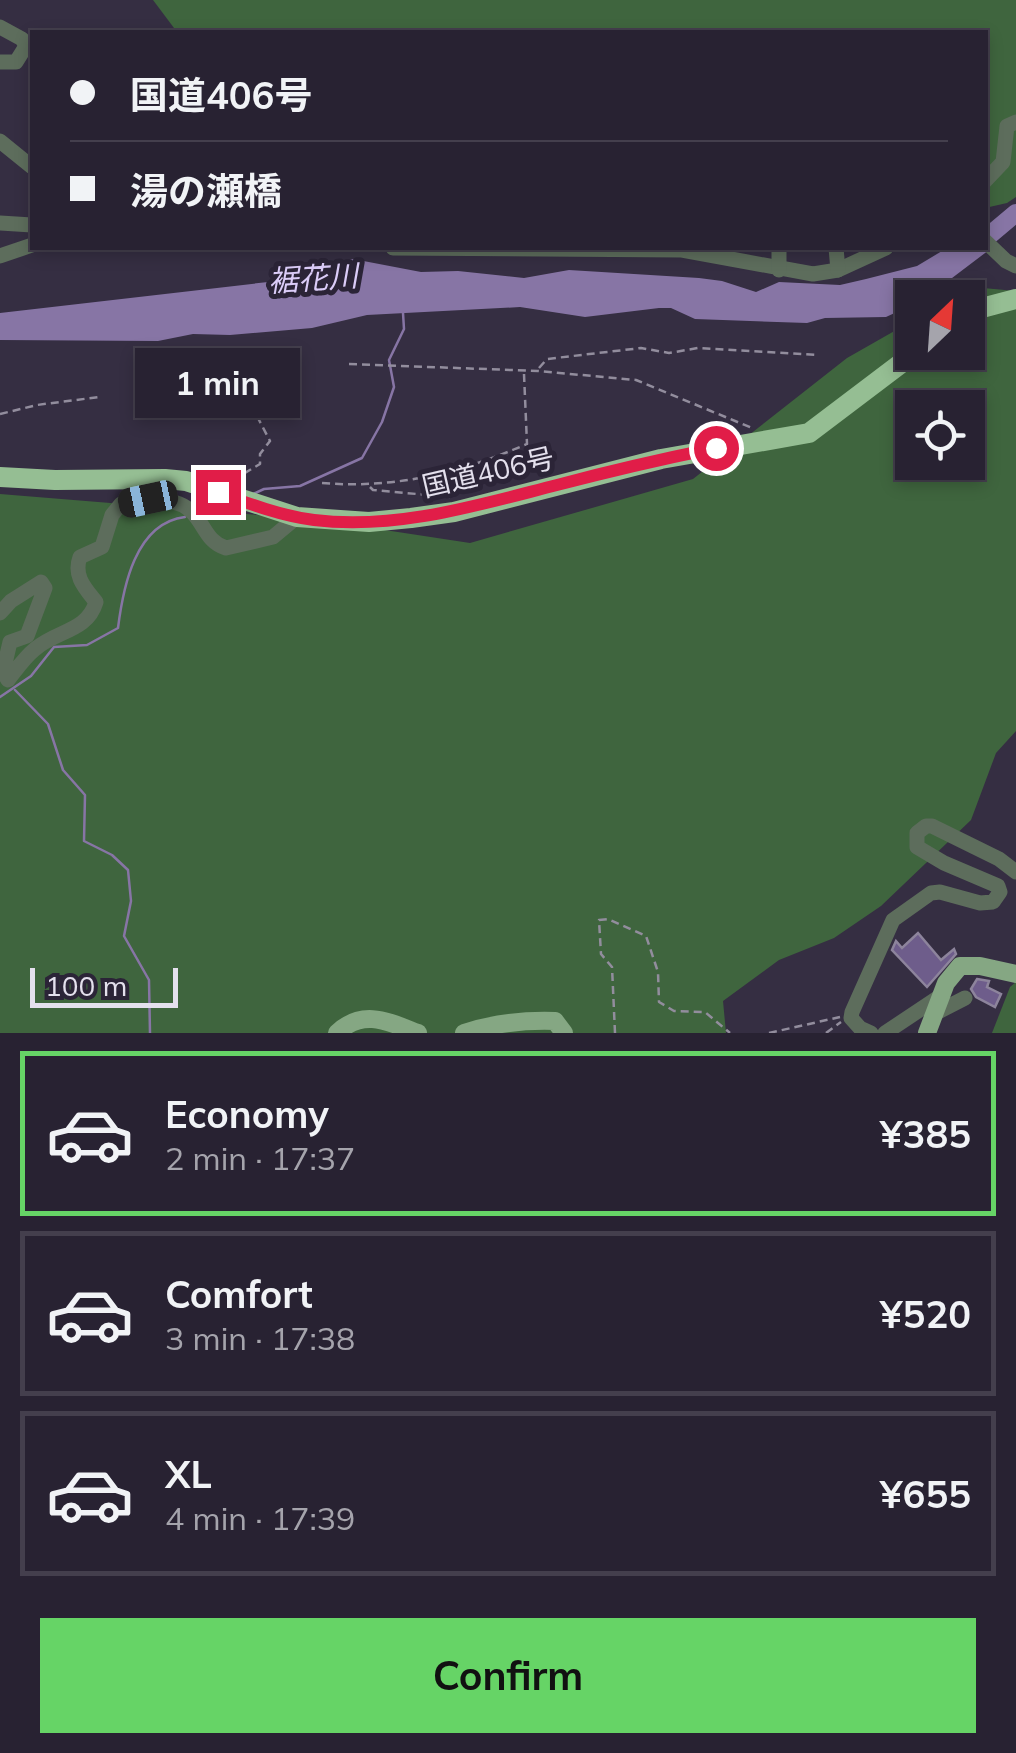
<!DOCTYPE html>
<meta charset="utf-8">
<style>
:root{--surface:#282232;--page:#342f3e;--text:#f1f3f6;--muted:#a5a4ac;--line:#443f4d;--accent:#66d466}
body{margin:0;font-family:Mulish,"Noto Sans JP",sans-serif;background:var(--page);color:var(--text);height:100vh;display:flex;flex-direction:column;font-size:38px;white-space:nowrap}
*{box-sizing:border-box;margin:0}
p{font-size:32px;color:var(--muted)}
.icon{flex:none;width:55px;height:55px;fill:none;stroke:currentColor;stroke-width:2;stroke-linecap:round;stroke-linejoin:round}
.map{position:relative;height:1033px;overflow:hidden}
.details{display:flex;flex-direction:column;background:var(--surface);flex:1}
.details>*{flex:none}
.guide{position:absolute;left:30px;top:30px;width:958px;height:220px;border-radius:0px;box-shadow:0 5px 15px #0003,0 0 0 2px var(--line);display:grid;align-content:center;height:220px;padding:0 40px;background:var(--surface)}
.needle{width:65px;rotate:25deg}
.tools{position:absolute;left:895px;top:280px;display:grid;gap:20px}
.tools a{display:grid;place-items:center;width:90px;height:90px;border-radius:0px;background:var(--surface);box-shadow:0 5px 15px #0003,0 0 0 2px var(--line);font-size:50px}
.scale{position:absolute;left:30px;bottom:25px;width:148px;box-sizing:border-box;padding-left:10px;border:5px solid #e4e0ed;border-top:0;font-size:28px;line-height:35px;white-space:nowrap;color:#e4e0ed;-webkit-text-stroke:8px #2b2437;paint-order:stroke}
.end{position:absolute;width:45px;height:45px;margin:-22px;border:12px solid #e11d48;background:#fff;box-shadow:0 0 0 5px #fff}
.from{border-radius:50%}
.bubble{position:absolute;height:70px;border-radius:0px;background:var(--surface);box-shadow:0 5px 15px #0003,0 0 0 2px var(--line);font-size:32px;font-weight:700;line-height:70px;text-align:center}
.car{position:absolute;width:30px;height:60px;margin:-30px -15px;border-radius:12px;box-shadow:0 0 8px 2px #0007;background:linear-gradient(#222 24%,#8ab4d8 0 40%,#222 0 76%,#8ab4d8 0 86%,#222 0)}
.guide b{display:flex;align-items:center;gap:35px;height:95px;font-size:38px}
.guide b+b{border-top:2px solid var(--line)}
.guide i{width:25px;height:25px;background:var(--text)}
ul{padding:18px 0 0;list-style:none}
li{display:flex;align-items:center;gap:30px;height:165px;margin:0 20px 15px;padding:0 20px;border:5px solid var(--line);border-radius:0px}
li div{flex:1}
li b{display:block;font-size:38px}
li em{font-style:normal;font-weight:700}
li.selected{border-color:var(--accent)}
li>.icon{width:90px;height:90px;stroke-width:1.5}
.cta{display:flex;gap:20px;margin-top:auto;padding:20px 40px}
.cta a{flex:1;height:115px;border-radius:0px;background:var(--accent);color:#111;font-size:40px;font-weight:700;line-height:115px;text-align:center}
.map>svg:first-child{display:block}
.forest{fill:#3f653e;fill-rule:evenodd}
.water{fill:#8775a5}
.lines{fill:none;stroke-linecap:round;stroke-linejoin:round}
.stream{stroke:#8775a5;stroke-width:2.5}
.river{stroke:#8775a5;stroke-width:18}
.building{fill:#6e5d8b;stroke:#8d849c;stroke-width:2.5}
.path{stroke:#928d9d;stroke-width:2.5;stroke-dasharray:8 5;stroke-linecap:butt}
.minor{stroke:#5d6d5c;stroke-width:15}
.major{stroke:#85a783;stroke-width:18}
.highway{stroke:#95be93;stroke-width:20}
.route{stroke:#e11d48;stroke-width:12}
.labels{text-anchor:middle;stroke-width:10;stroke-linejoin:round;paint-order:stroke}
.street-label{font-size:28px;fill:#e4e0ed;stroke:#2b2437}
.water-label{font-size:30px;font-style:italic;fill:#dbccf8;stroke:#2b2437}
</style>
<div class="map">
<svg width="1016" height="1033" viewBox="0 0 1016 1033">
<rect width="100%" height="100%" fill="#352e42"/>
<g class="forest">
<path d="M153,0h863v197l-9,6 -22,5v-176h-808z"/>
<path d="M972,287l44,4v440l-20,22 -25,67 -90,86 -47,32 -55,22 -56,41 3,32h-726v-539l319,26 151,23 223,-64 154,-121 65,-37v31h56v-54l-14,-1zM912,408h56v54h-56z"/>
<path d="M1016,982v51h-24l18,-46z"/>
</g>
<path class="water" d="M947,248l42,2 -62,47 -15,1v7l-26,12 -61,1 -18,5 -112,-4 -24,-11h-12l-74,9 -65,-10 -153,8 -55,13 -82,7 -37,-1 -35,7 -158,-1v-27l268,-31 85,-23 68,13 37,-1 66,7 45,-8 130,8 23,3 34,11 23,-10 61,3 26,-6 51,-13z"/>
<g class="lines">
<g class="stream">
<path d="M253,494l11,-5 36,-3 62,-28 20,-36 12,-35 -5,-27 15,-31 -1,-16"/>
<path d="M203,515l13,-2 17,-8"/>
<path d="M15,690l33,34 15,46 22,25 -1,46 28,14 16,15 3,31 -7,35 25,44 1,53"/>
<path d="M0,697l31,-21 23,-29 33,-2 31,-17c5,-40 17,-105 67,-111"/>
</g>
<path class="river" d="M985,239l31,-26"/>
</g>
<g class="building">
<path d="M918,933l23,27 13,-11 2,5 -29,33 -35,-37 4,-9 6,7z"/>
<path d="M977,979l12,2 -2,6 14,7 -6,13 -19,-10 -5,-8z"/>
</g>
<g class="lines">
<g class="path">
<path d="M349,364l189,7 98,9 116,48"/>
<path d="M539,368l8,-9 94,-11 28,5 29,-5 119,7"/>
<path d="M0,414l37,-9 62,-8"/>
<path d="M233,480l27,-16v-10l10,-13 -12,-23 6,-11"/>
<path d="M322,483c73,6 138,-10 205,-39l-3,-70"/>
<path d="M370,487l3,3 77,7"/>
<path d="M615,1033l-3,-66 -11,-13 -2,-34 9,-1 38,17 12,36 1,30 15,9 31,1 25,21"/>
<path d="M769,1033l71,-16"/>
<path d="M826,1033l15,-11"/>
</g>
<g class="minor">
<path d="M0,27l22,12 4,7 -10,16h-16"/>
<path d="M0,141l32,26"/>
<path d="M985,181l18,-19 4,-36 9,-4"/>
<path d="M0,223l32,2"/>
<path d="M985,241l21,20 10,5"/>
<path d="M393,248l289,2 131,24 25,-4 48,-22"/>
<path d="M836,248l2,22"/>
<path d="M0,256l32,-11"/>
<path d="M779,270v-22"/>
<path d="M0,613l11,-12 30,-19 4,6 -18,48 -17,6 -7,30 5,8c8,-10 16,-22 27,-31 22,-19 52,-17 61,-47 -11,-14 -23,-26 -16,-45l22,-10 10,-32 9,-11c22,-4 54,-10 72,9 12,13 14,29 33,35l47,-11 24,-20"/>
<path d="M936,1013l29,-15"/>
<path d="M871,1033l-11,-5 -9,-10 1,-6 41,-92 38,-27 9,-1 40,11 13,-1 7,-10 -2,-6 -54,-23 -27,-16v-14l9,-7h6l67,33 17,13"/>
<path d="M885,1033l57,-38"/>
</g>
<g class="major">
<path d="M337,1033c26,-25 52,-11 81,0"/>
<path d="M464,1033c30,-10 60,-13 91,-12l9,12"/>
<path d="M927,1033l19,-50 14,-17h20l36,8"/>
</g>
<g class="highway">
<path d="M968,316l10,-7 38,-10"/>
<path d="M0,477l55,3 110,-1 21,2 111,36 72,5 42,-4 43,-6 207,-53 148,-26 107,-81"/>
</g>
</g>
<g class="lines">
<path class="route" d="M218,492c31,12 64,24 96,28 83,10 164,-15 243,-35 53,-14 105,-26 159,-37"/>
</g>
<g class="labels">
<g class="street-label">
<text transform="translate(488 472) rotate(-13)" y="10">国道406号</text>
</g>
<g class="water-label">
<text transform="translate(313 279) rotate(-4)" y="10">裾花川</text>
</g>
</g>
</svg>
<div class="tools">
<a><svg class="needle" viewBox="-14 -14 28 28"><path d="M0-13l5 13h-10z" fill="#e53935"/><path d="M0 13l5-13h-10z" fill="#a5a4ac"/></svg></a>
<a><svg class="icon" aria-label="locate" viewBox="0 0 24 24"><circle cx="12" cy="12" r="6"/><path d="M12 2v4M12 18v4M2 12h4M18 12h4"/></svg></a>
</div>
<div class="scale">100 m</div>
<i class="end from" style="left:716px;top:448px"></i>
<i class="end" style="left:218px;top:492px"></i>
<div class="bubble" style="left:135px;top:348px;width:165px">1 min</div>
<i class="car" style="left:148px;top:499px;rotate:258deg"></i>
<div class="guide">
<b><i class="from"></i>国道406号</b>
<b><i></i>湯の瀬橋</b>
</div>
</div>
<section class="details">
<ul>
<li class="selected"><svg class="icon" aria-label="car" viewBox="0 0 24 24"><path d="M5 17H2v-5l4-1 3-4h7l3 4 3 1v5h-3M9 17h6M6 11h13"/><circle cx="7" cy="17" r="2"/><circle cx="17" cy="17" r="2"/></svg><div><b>Economy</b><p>2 min · 17:37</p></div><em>¥385</em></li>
<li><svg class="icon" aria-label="car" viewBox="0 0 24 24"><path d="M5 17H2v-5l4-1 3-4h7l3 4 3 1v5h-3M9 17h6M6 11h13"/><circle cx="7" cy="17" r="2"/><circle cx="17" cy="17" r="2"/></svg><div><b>Comfort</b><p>3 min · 17:38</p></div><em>¥520</em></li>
<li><svg class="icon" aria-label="car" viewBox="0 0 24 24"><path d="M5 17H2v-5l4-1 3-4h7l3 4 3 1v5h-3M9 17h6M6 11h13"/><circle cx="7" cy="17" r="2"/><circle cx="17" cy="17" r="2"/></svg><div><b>XL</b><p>4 min · 17:39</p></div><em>¥655</em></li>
</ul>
<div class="cta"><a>Confirm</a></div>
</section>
